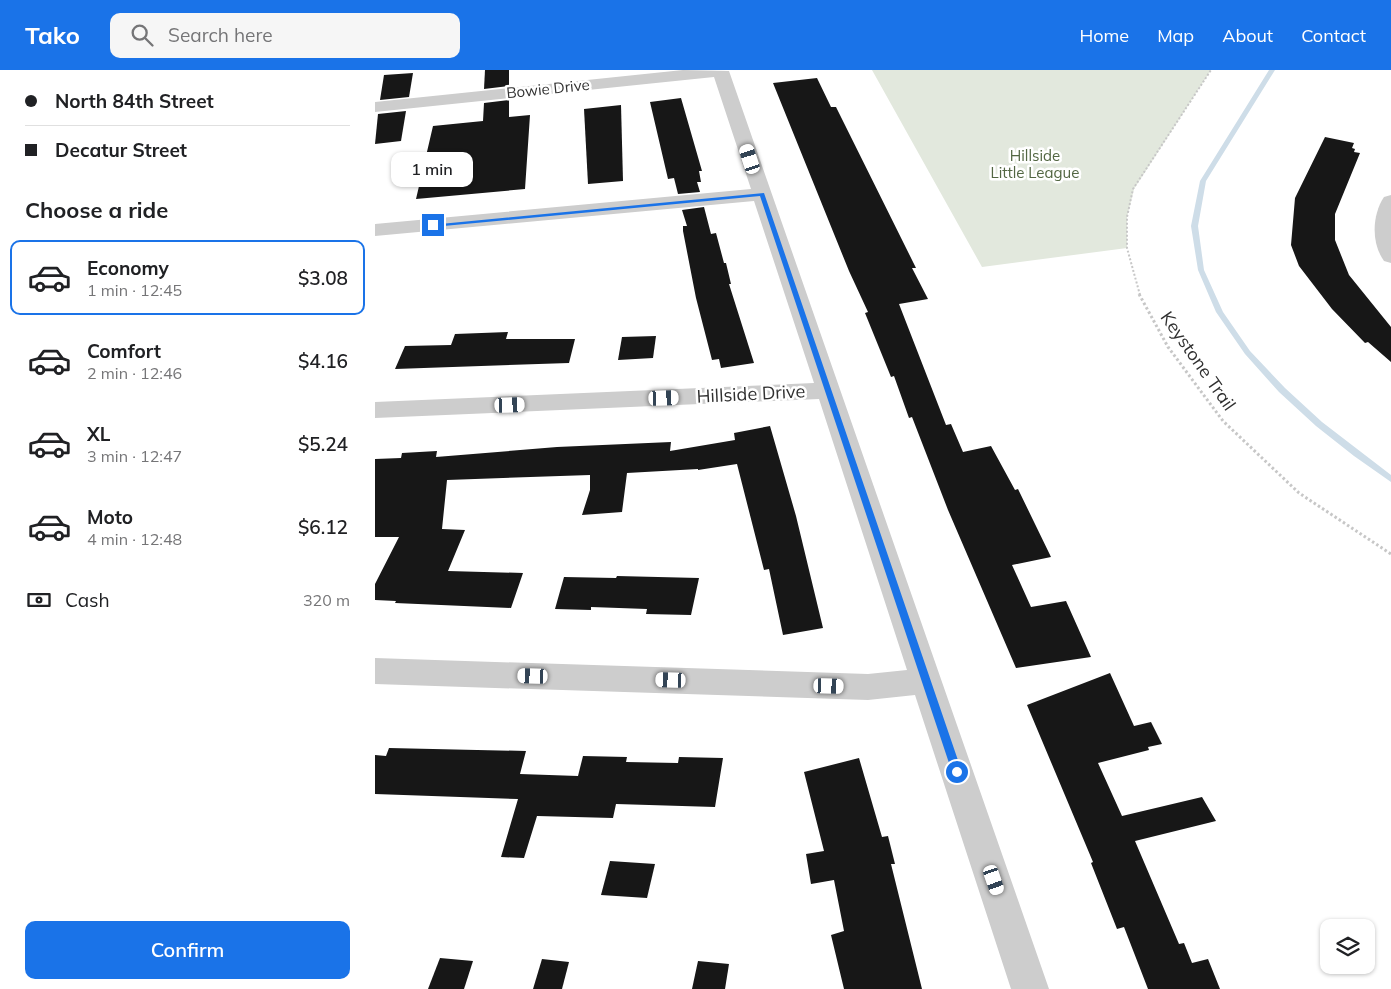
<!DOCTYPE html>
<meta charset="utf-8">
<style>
:root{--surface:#fff;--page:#f6f6f6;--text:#202124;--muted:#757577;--line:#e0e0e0;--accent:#1a73e8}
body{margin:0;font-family:Mulish,sans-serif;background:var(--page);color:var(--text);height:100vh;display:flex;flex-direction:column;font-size:19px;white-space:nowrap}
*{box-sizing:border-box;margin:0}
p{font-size:16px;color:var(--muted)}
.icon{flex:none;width:28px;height:28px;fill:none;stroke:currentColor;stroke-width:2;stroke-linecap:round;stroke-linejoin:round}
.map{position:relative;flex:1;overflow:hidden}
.panel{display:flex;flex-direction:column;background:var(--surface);width:375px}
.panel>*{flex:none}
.banner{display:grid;align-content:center;height:110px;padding:0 25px;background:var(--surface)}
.controls{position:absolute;left:945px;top:849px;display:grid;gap:10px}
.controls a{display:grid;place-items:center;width:55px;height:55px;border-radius:10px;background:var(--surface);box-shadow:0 1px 4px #0004;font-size:25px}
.end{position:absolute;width:22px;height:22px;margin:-11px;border:6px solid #1a73e8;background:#fff;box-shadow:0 0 0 2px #fff}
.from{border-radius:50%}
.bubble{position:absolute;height:35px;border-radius:10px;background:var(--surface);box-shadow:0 1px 4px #0004;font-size:16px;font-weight:600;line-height:35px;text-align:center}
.car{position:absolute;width:15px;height:30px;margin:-15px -8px;border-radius:6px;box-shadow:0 0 4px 1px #0007;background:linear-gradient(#fff 24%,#345 0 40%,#fff 0 76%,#345 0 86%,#fff 0)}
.banner b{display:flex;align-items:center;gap:18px;height:48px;font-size:19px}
.banner b+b{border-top:1px solid var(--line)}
.banner i{width:12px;height:12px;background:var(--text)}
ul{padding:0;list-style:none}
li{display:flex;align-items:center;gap:15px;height:75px;margin:0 10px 8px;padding:0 15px;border:2px solid transparent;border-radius:10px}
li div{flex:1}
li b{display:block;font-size:19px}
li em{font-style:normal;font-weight:600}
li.current{border-color:var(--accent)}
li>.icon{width:45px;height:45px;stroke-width:1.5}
h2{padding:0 25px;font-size:22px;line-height:60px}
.pay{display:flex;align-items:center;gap:12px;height:55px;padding:0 25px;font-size:19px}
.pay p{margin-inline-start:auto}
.primary-button{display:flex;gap:10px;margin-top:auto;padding:10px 25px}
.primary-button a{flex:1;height:58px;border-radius:10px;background:var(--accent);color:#fff;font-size:20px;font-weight:600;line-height:58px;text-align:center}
header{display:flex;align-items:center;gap:30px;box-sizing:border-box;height:70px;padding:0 25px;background:var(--accent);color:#fff}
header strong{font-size:24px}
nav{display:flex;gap:28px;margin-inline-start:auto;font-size:18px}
.search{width:350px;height:45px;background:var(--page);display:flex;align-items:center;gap:12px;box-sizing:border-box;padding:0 18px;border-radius:10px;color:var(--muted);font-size:19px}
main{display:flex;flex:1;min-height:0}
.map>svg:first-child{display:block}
.green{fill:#e2e8dd}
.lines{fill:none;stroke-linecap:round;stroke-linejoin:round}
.stream{fill:#cedde8;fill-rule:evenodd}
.building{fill:#171717}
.path-far1{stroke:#c7c7c7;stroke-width:2;stroke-dasharray:2 2;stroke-linecap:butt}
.path{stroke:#c7c7c7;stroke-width:3;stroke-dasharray:2.5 2.5;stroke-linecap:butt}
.minor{fill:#cdcdcd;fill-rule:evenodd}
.route{fill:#1a73e8}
.labels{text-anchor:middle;stroke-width:5;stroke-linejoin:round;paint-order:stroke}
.far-street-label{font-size:15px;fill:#303030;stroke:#fff}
.far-park-label{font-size:15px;fill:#526642;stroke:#fff}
.street-label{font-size:18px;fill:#303030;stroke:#fff}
</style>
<header>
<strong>Tako</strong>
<div class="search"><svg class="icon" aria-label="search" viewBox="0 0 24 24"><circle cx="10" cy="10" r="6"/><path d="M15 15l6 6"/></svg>Search here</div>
<nav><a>Home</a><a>Map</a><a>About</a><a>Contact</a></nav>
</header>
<main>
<section class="panel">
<div class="banner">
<b><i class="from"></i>North 84th Street</b>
<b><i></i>Decatur Street</b>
</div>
<h2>Choose a ride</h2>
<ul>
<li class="current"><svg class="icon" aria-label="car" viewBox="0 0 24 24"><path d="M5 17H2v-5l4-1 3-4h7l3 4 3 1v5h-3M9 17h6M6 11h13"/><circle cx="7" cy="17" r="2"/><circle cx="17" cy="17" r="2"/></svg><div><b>Economy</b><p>1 min · 12:45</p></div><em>$3.08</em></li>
<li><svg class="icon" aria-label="car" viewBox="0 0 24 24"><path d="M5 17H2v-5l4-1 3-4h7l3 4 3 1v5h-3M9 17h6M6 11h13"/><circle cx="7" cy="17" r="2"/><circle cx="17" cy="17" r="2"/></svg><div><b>Comfort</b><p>2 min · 12:46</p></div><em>$4.16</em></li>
<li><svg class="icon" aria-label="car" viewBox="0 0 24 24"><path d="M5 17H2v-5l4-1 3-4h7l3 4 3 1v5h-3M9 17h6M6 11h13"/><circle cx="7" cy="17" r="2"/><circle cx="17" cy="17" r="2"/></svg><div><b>XL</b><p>3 min · 12:47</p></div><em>$5.24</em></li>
<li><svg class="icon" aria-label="car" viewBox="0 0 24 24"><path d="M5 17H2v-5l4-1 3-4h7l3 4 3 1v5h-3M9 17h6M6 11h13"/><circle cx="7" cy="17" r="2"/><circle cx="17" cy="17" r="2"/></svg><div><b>Moto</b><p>4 min · 12:48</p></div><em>$6.12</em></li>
</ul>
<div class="pay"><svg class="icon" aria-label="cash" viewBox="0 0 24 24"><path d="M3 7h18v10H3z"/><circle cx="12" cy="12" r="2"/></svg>Cash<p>320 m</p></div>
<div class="primary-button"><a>Confirm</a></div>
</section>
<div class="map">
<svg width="1016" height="919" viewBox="0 0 1016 919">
<rect width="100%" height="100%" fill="#fff"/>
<path class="green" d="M497,0h339l-77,119 -7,28v31l-145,19z"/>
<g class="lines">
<path class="stream" d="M894,0h6l-69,111 -8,45 6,44 19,42 27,39 35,37 37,34 69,53v7l-37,-26 -38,-30 -37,-34 -34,-38 -29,-42 -18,-42 -7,-44 9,-45z"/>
</g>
<g class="building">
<path d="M110,0h24v16l-25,3z"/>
<path d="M38,3l-4,24 -29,3 4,-25z"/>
<path d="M442,8l14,29h5l80,161h-4l16,31 -29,5 47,121 5,-1 12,28 28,-6 24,44 3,-1 33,68 -39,8 19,42 35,-6 25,56 -75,11 -68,-158 -36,-93 -3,1 -15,-42 -3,1 -26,-64 3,-1 -19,-41 -76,-188z"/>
<path d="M306,28l21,73h-3l2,11h-4l3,10 -22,2 -4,-16 -6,1 -18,-77z"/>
<path d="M134,30v17l21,-2 -5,74 -109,10 17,-73 50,-5 1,-18z"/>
<path d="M246,35l2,76 -35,3 -4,-75z"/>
<path d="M31,41l-5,30 -26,3 3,-30z"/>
<path d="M950,67l29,6 -2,5 3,1 -1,3 6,1 -25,61v26l14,35 42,52v35l-23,-20 -3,1 -33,-34 -33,-43 -8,-21 4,-47z"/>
<path d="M329,137l7,27 5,-1 8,30h2l5,21h-2l25,79 -33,5 -2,-9 -7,1 -16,-62 -13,-67v-5h4l-5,-16z"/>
<path d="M133,262l-2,7h69l-6,24 -174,6 10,-23 46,-1 4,-11z"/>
<path d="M281,266l-3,22 -35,2 4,-23z"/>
<path d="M395,356l26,90 27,112 -40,7 -14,-66 -5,1 -27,-106 -39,6v-1l-71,4 -5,39 -40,3 8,-25v-15l-143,5 -5,49 23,1 -17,41 75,2 -12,35 -116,-5 1,-2 -21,-1v-16l24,-47h-24v-78l26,-1 1,-5 35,-2 -1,6 121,-10 114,-5 -1,9 65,-11 -1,-7z"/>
<path d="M242,506l82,2 -8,37 -45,-1 1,-5 -56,-2v3l-36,-1 9,-32 52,1z"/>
<path d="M735,603l24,53 17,-4 11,22 -14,3 1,3 -51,13 24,53 80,-19 14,24 -81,20 44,103 5,-1 8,20 16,-4 12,30h-72l-24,-62 -7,2 -26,-66 2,-1 -66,-157z"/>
<path d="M14,678l137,3 -6,23 58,2 5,-20 44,1 -1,5 52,1 1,-6 44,1 -8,49 -99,-3 -3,14 -76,-2 -13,42 -23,-1 17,-58 -143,-5v-39l11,1z"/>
<path d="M484,688l23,79 6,-1 7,28h-4l31,125h-78l-13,-54 13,-4 -10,-51 -23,4 -5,-30 18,-3 -20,-79z"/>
<path d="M235,791l45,3 -8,34 -46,-3z"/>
<path d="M65,888l33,3 -9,28h-36z"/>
<path d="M167,889l27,3 -7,27h-29z"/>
<path d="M323,891l31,3 -4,25h-33z"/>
</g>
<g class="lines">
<path class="path-far1" d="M765,225l-13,-47v-31l6,-28 78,-119"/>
<path class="path" d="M764,224l29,53 55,74 76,72 92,61"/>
<g class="minor">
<path d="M308,0l46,1 320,918h-38l-96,-294 -47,5 -493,-16v-26l493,16 39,-4 -88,-271 -444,19v-16l439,-19 -60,-182 -379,35v-12l376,-35 -37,-112 -339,35v-10z"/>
<path d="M1016,125v68l-7,-2c-13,-18 -12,-46 0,-64z"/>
</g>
</g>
<path class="route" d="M389,123l198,579 -5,4 -5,-4 -192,-576 -327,31 -3,-2z"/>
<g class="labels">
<g class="far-street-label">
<text transform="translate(173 19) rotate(-6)" y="5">Bowie Drive</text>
</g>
<g class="far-park-label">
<text x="660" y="91">Hillside<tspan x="660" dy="17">Little League</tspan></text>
</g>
<g class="street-label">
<text transform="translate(823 291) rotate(55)" y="6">Keystone Trail</text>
<text transform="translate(376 324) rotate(-3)" y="6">Hillside Drive</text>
</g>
</g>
</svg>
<div class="controls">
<a><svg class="icon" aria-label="layers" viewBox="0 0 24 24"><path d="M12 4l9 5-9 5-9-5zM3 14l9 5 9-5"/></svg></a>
</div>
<i class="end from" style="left:582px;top:702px"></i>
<i class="end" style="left:58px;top:155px"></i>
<div class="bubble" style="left:16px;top:82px;width:82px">1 min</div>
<i class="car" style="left:375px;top:89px;rotate:342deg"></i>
<i class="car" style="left:289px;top:328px;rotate:88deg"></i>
<i class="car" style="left:135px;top:335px;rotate:88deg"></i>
<i class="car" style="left:158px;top:606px;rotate:272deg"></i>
<i class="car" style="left:296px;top:610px;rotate:272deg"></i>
<i class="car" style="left:454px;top:616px;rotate:92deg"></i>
<i class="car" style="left:619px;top:810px;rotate:161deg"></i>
</div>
</main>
